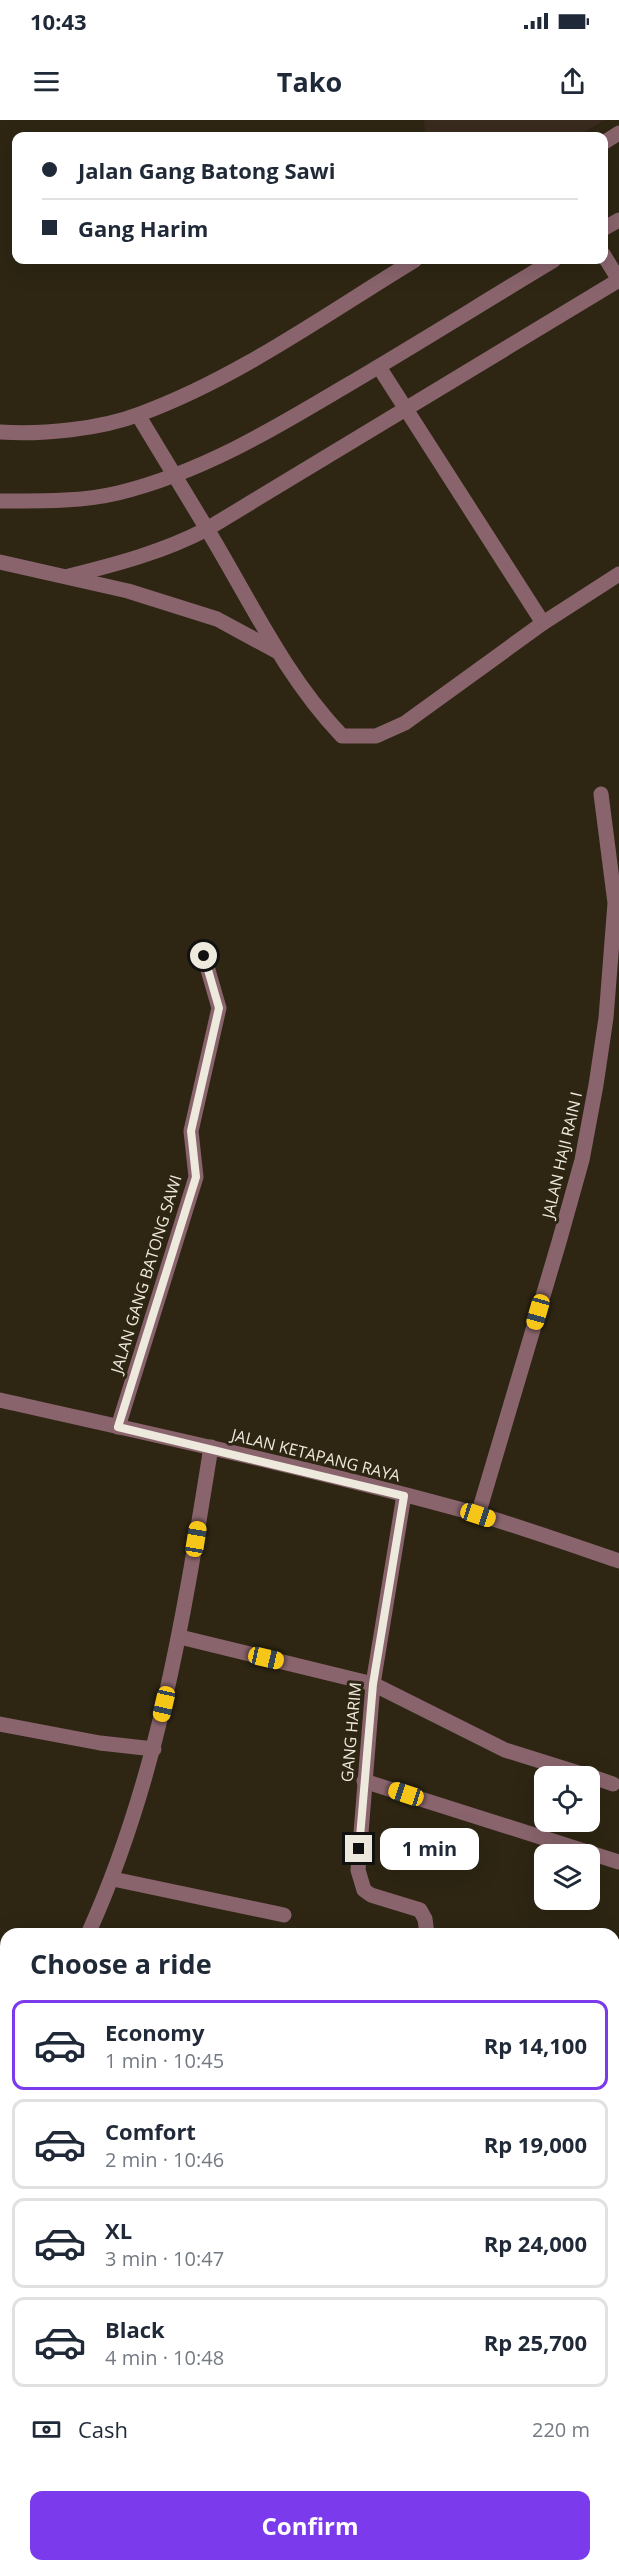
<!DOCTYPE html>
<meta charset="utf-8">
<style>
:root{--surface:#fff;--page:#f6f6f7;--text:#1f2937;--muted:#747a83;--line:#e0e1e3;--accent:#7c3aed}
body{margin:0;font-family:"Open Sans",sans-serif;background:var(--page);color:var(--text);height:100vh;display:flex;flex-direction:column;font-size:22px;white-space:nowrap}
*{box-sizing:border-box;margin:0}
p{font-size:20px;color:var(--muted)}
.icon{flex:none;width:33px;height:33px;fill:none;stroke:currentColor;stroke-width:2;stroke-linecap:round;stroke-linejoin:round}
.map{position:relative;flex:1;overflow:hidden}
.sheet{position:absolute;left:0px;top:1808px;width:620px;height:644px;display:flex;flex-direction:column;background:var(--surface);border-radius:18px 18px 0 0;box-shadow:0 6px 24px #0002}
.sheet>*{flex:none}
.banner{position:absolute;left:12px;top:12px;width:596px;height:132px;border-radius:12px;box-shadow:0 6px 24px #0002;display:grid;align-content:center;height:132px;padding:0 30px;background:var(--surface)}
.buttons{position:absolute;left:534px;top:1646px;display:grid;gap:12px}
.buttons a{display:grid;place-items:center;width:66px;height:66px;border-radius:12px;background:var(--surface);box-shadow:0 6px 24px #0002;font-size:30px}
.end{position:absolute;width:27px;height:27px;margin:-14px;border:8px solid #eee9dd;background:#111;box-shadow:0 0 0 3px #111}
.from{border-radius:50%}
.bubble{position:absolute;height:42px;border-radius:12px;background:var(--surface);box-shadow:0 6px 24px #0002;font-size:20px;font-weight:700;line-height:42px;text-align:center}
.car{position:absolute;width:18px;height:36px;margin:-18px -9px;border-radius:8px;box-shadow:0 0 4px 2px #0007;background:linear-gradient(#f5c518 24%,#345 0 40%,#f5c518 0 76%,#345 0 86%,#f5c518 0)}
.banner b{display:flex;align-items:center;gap:21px;height:57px;font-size:22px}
.banner b+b{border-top:2px solid var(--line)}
.banner i{width:15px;height:15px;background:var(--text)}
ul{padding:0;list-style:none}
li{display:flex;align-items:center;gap:18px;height:90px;margin:0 12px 9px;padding:0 18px;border:3px solid var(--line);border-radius:12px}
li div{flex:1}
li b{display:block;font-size:22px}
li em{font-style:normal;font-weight:700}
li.on{border-color:var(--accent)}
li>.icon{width:54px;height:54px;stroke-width:1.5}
h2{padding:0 30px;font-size:27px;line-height:72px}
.pay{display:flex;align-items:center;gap:15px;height:66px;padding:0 30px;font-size:22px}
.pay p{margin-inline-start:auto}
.action{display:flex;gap:12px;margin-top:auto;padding:12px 30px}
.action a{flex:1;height:69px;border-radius:12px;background:var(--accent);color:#fff;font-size:24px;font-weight:700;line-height:69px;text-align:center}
.status{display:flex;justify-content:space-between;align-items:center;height:42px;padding:0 30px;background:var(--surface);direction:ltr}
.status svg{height:16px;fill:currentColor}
header{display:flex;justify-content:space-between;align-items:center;height:78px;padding:0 30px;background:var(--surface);font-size:27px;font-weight:700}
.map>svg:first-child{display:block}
.education{fill:#392b1e}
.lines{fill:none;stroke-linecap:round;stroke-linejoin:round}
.minor{stroke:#89646d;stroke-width:15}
.route{stroke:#eee9dd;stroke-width:8}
.labels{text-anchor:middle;stroke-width:6;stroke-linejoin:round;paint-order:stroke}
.street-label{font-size:16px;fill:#eee9dd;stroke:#2e2613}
</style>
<div class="status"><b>10:43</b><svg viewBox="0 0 49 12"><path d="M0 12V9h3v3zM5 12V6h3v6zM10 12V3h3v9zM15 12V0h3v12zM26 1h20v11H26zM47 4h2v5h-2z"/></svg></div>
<header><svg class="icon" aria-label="menu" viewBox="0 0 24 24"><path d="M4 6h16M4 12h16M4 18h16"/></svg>Tako<svg class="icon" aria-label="share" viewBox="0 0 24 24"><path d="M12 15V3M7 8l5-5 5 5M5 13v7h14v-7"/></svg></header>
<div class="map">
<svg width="619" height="2450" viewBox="0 0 619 2450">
<rect width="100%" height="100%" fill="#2e2613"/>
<path class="education" d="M424,0h181l-28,16h-152z"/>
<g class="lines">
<g class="minor">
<path d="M603,23l16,-10"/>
<path d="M603,109l16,-9"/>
<path d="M379,247l164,256"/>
<path d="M138,295c23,38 46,76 69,114 43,71 77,146 135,207h34l29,-13 138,-100 76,-49"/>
<path d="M0,312c42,3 101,-3 140,-18 98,-36 186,-100 275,-154"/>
<path d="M0,381c39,0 80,1 118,-8 82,-20 154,-63 226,-106 70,-41 140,-85 210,-127"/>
<path d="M0,442l128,29 89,28 59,32"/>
<path d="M69,456c48,-12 94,-24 138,-47l412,-249 -16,-26"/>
<path d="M0,1280c159,36 319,70 477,114 47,14 95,31 142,47"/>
<path d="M118,1307l78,-250 -5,-46 28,-123 -15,-52"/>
<path d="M404,1375l-31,189 -15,186 6,20 7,5 49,15 5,9 2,15"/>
<path d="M478,1395l81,-273 23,-82 14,-75 10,-67 9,-115 -14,-109"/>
<path d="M180,1517l193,47 132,66 83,26"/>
<path d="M0,1604l100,19 54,6"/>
<path d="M590,1656l23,8"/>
<path d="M364,1661l255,81"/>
<path d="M113,1759l171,36"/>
<path d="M88,1814c71,-157 96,-319 123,-487"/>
<path d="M614,1890l5,1"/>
<path d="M0,1964l6,-4"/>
<path d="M614,2296l5,4"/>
<path d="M0,2306l6,2"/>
<path d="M173,2450l1,-5"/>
<path d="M342,2450l4,-5"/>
</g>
</g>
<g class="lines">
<path class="route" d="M204,836l15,52 -28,123 5,46 -78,250 286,69 -31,188 -14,165"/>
</g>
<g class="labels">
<g class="street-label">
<text transform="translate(562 1035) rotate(-77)" y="6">JALAN HAJI RAIN I</text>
<text transform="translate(146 1154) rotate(-73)" y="6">JALAN GANG BATONG SAWI</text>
<text transform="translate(316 1335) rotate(14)" y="6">JALAN KETAPANG RAYA</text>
<text transform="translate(351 1612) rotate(-85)" y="6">GANG HARIM</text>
</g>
</g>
</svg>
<div class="buttons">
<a><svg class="icon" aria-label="locate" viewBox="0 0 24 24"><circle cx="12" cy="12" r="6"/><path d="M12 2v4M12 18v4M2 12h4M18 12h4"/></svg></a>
<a><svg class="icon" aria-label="layers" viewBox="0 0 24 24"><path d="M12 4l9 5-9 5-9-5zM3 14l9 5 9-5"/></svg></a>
</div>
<i class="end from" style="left:204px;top:836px"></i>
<i class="end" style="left:359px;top:1729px"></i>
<div class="bubble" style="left:380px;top:1708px;width:99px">1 min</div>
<i class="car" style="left:538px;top:1192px;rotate:196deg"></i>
<i class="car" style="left:478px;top:1395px;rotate:108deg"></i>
<i class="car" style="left:196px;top:1419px;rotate:9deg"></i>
<i class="car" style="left:266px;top:1538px;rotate:103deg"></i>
<i class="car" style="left:164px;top:1584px;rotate:193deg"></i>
<i class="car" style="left:406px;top:1674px;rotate:288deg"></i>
<div class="banner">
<b><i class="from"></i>Jalan Gang Batong Sawi</b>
<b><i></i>Gang Harim</b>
</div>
<section class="sheet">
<h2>Choose a ride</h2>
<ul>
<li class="on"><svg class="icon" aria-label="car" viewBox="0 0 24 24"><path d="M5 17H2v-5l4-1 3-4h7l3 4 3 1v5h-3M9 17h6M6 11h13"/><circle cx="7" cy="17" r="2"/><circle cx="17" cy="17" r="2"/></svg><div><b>Economy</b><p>1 min · 10:45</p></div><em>Rp 14,100</em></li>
<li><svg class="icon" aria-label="car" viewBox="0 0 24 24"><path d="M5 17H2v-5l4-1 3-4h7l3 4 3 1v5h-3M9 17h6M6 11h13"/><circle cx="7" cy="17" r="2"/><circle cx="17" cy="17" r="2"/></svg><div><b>Comfort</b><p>2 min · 10:46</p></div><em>Rp 19,000</em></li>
<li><svg class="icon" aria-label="car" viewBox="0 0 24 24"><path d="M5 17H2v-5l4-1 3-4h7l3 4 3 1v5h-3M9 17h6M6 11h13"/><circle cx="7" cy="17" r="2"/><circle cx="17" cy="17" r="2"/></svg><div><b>XL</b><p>3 min · 10:47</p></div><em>Rp 24,000</em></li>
<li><svg class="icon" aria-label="car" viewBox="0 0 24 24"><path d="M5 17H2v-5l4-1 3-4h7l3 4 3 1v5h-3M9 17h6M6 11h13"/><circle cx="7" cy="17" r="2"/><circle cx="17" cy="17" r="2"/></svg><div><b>Black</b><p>4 min · 10:48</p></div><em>Rp 25,700</em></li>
</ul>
<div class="pay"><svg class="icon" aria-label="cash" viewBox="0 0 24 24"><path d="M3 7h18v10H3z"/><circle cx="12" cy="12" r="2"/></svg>Cash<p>220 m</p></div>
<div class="action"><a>Confirm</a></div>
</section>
</div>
